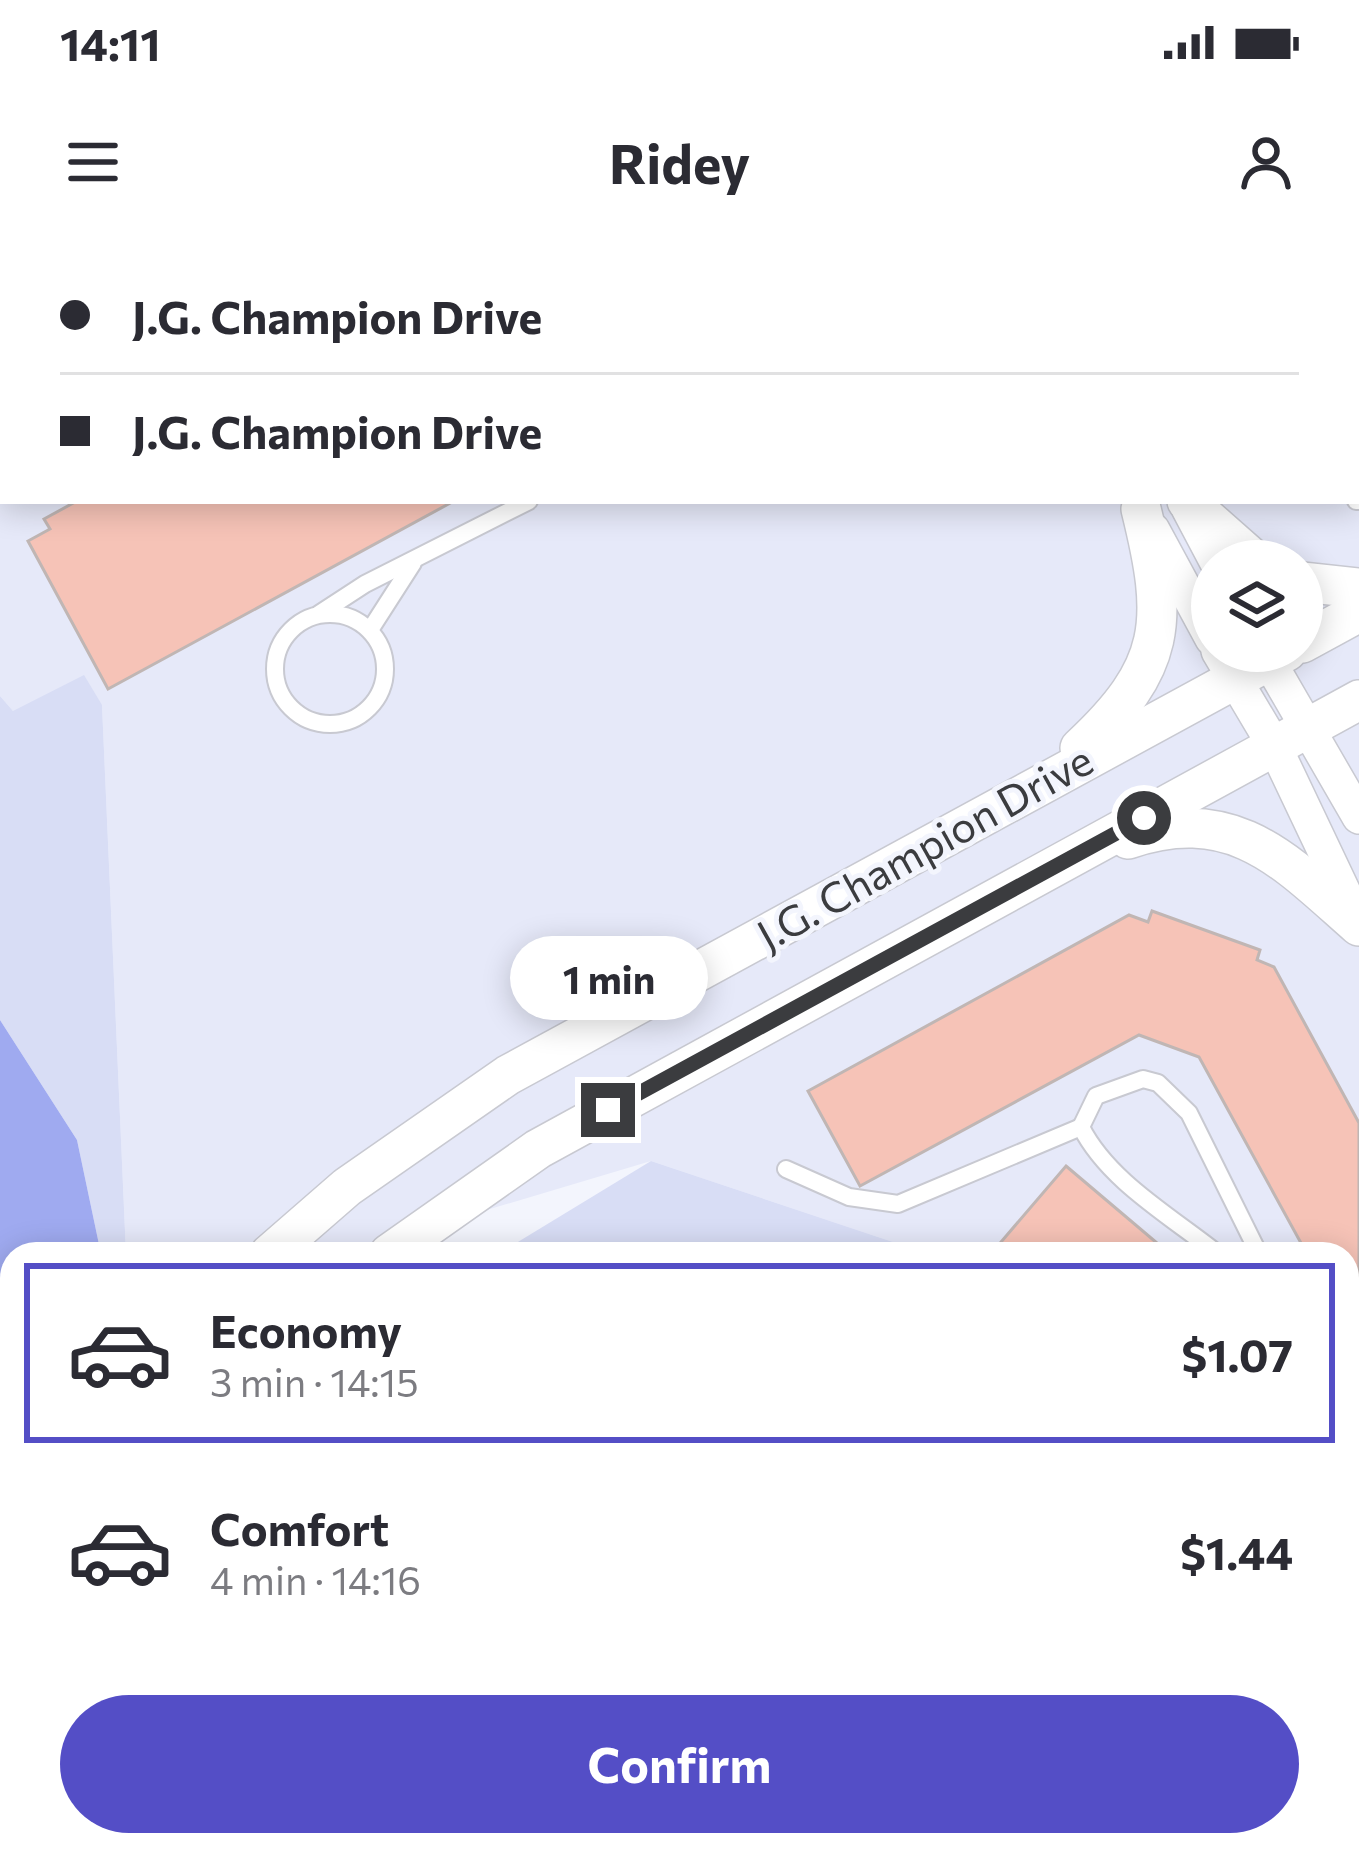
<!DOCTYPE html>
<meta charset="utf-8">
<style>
:root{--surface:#fff;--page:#f7f7f7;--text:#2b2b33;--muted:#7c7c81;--line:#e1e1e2;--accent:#544ec6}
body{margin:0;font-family:Commissioner,sans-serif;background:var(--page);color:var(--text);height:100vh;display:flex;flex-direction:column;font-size:45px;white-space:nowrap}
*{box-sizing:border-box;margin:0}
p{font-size:39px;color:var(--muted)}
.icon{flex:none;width:66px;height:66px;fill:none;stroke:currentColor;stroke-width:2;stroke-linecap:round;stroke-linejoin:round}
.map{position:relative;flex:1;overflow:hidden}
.details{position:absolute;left:0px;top:1002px;width:1359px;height:615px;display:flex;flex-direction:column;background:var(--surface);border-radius:36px 36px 0 0;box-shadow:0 6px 30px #0003}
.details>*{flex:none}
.guide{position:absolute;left:0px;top:0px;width:1359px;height:264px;box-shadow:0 6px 30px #0003;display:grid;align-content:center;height:264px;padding:0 60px;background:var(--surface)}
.controls{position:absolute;left:1191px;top:300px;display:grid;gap:24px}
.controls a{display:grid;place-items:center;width:132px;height:132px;border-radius:50%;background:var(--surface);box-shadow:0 6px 30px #0003;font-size:60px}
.end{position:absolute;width:54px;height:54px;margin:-27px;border:15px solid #3b3c3f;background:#fff;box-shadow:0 0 0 6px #fff}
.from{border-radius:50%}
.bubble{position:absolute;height:84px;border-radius:42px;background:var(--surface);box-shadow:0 6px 30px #0003;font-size:39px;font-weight:700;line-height:84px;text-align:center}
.guide b{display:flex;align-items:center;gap:42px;height:114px;font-size:45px}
.guide b+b{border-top:3px solid var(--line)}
.guide i{width:30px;height:30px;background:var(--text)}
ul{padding:21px 0 0;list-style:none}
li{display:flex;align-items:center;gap:36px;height:180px;margin:0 24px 18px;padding:0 36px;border:6px solid transparent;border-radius:0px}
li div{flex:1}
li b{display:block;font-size:45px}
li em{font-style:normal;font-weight:700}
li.active{border-color:var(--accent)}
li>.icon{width:108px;height:108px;stroke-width:1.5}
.button{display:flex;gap:24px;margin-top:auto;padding:24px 60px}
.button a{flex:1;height:138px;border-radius:72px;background:var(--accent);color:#fff;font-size:48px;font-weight:700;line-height:138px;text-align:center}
.status{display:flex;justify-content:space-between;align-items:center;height:84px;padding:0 60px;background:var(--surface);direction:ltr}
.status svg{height:33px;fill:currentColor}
header{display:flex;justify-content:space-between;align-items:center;height:156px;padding:0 60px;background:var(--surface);font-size:54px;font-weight:700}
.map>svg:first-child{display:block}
.built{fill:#e6e9f9;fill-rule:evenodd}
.green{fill:#d8ddf5}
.forest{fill:#9faaf0}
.building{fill:#f6c3b7;stroke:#c0b6b4;stroke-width:3}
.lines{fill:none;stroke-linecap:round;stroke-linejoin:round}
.service-casing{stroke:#c8c9d1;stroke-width:20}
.minor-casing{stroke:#c8c9d1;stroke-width:36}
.tertiary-casing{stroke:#c8c9d1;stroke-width:42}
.service{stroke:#fff;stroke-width:16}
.minor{stroke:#fff;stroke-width:33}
.tertiary{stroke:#fff;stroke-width:39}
.route{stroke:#3b3c3f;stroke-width:15}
.labels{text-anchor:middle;stroke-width:10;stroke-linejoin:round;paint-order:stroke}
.street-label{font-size:42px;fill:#3b3c3f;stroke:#f3f5fd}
</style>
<div class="status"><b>14:11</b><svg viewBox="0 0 49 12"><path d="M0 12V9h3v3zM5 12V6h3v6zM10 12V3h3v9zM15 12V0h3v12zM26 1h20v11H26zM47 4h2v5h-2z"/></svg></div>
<header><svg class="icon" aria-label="menu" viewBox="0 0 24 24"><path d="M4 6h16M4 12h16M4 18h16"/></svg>Ridey<svg class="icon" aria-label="person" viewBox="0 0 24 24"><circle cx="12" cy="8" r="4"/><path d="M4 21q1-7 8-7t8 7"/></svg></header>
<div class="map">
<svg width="1359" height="1615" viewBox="0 0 1359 1615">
<rect width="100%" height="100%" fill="#f3f5fd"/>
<path class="built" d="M0,0h1359v1337l-12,-10v-313h-418l-278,-93 -312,93h-213l-24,-549 -89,6 -13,-15zM3,3h1353v258h-1353zM1212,321h90v90h-90z"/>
<g class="green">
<path d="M84,435l18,30 24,549h-25l-24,-114 -77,-120v-324l13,15z"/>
<path d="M651,921l278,93h-431z"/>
<path d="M1347,1327l12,10v278h-1328l3,-10h1313z"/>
</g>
<path class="forest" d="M0,780l77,120 24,114h-89v191l-12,14z"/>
<g class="building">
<path d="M8,0l64,3h-69l-3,168v-167z"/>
<path d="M160,0h127v3h-125z"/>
<path d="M557,0h293l2,3h-301z"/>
<path d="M1195,0h53l-51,3z"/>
<path d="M1267,0h79l2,3h-80z"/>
<path d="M1356,18l3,5v146l-3,-6z"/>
<path d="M77,261h377l-346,188 -80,-148 22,-12 -6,-10z"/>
<path d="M1152,671l108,39 -3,10 17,7 85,156v167l-6,-10 -6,3v-29h-40l-108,-197 -60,-22 -279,151 -52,-95 321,-176 19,7z"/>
<path d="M1066,926l104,88h-169l-6,-5z"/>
<path d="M1347,1162l12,10v142l-12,-10z"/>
</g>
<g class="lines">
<g class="service-casing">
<g id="service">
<path d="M127,0l1,3"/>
<path d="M1149,0l1,3"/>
<path d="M420,3l6,-3"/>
<path d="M0,229l3,-1"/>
<path d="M1356,261h3"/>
<path d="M319,374l46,-30 164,-83"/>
<circle cx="330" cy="429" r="55"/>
<path d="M370,390l43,-67"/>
<path d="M786,929l63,28 49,7 183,-77"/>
<path d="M1218,1014c-46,-37 -110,-73 -137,-127l15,-31 47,-17 15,4 31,30 70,141"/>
<path d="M1347,1119l12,9"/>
</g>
</g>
<g class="minor-casing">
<g id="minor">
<path d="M993,0l2,3"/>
<path d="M1042,0l1,3"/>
<path d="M1188,268l28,53"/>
<path d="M1153,290l59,109"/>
<path d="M1218,411l57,96 83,175"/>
<path d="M1263,411l96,166"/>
</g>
</g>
<g class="tertiary-casing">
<g id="tertiary">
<path d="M1187,261l68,60"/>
<path d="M1302,342l57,6"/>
<path d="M1302,403l57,-31"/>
<path d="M1080,508c87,-81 89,-126 61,-239"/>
<path d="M1128,599c107,-36 158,23 231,87"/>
<path d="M270,1014l77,-67 161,-112 779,-424"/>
<path d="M389,1014l149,-105 821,-449"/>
<path d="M0,1350l12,-20"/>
<path d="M0,1518l12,-24"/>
</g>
</g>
<use href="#service" class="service"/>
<use href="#minor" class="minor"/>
<use href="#tertiary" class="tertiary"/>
</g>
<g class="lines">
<path class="route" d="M608,870l536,-292"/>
</g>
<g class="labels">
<g class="street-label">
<text transform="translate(925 608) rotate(-29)" y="15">J.G. Champion Drive</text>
</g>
</g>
</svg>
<div class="controls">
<a><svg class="icon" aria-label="layers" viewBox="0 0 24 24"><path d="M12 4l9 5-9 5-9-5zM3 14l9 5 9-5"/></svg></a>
</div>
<i class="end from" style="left:1144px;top:578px"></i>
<i class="end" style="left:608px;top:870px"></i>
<div class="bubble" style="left:510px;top:696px;width:198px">1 min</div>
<div class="guide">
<b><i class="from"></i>J.G. Champion Drive</b>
<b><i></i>J.G. Champion Drive</b>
</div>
<section class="details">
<ul>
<li class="active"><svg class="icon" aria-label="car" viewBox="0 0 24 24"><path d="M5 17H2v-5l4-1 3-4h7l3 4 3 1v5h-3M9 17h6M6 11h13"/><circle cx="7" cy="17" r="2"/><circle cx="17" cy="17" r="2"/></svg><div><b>Economy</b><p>3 min · 14:15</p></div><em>$1.07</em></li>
<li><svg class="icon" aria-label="car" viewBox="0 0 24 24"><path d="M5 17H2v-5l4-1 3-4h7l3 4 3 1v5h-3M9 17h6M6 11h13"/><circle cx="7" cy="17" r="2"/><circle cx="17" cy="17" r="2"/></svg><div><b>Comfort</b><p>4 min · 14:16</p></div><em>$1.44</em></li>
</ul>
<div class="button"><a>Confirm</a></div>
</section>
</div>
